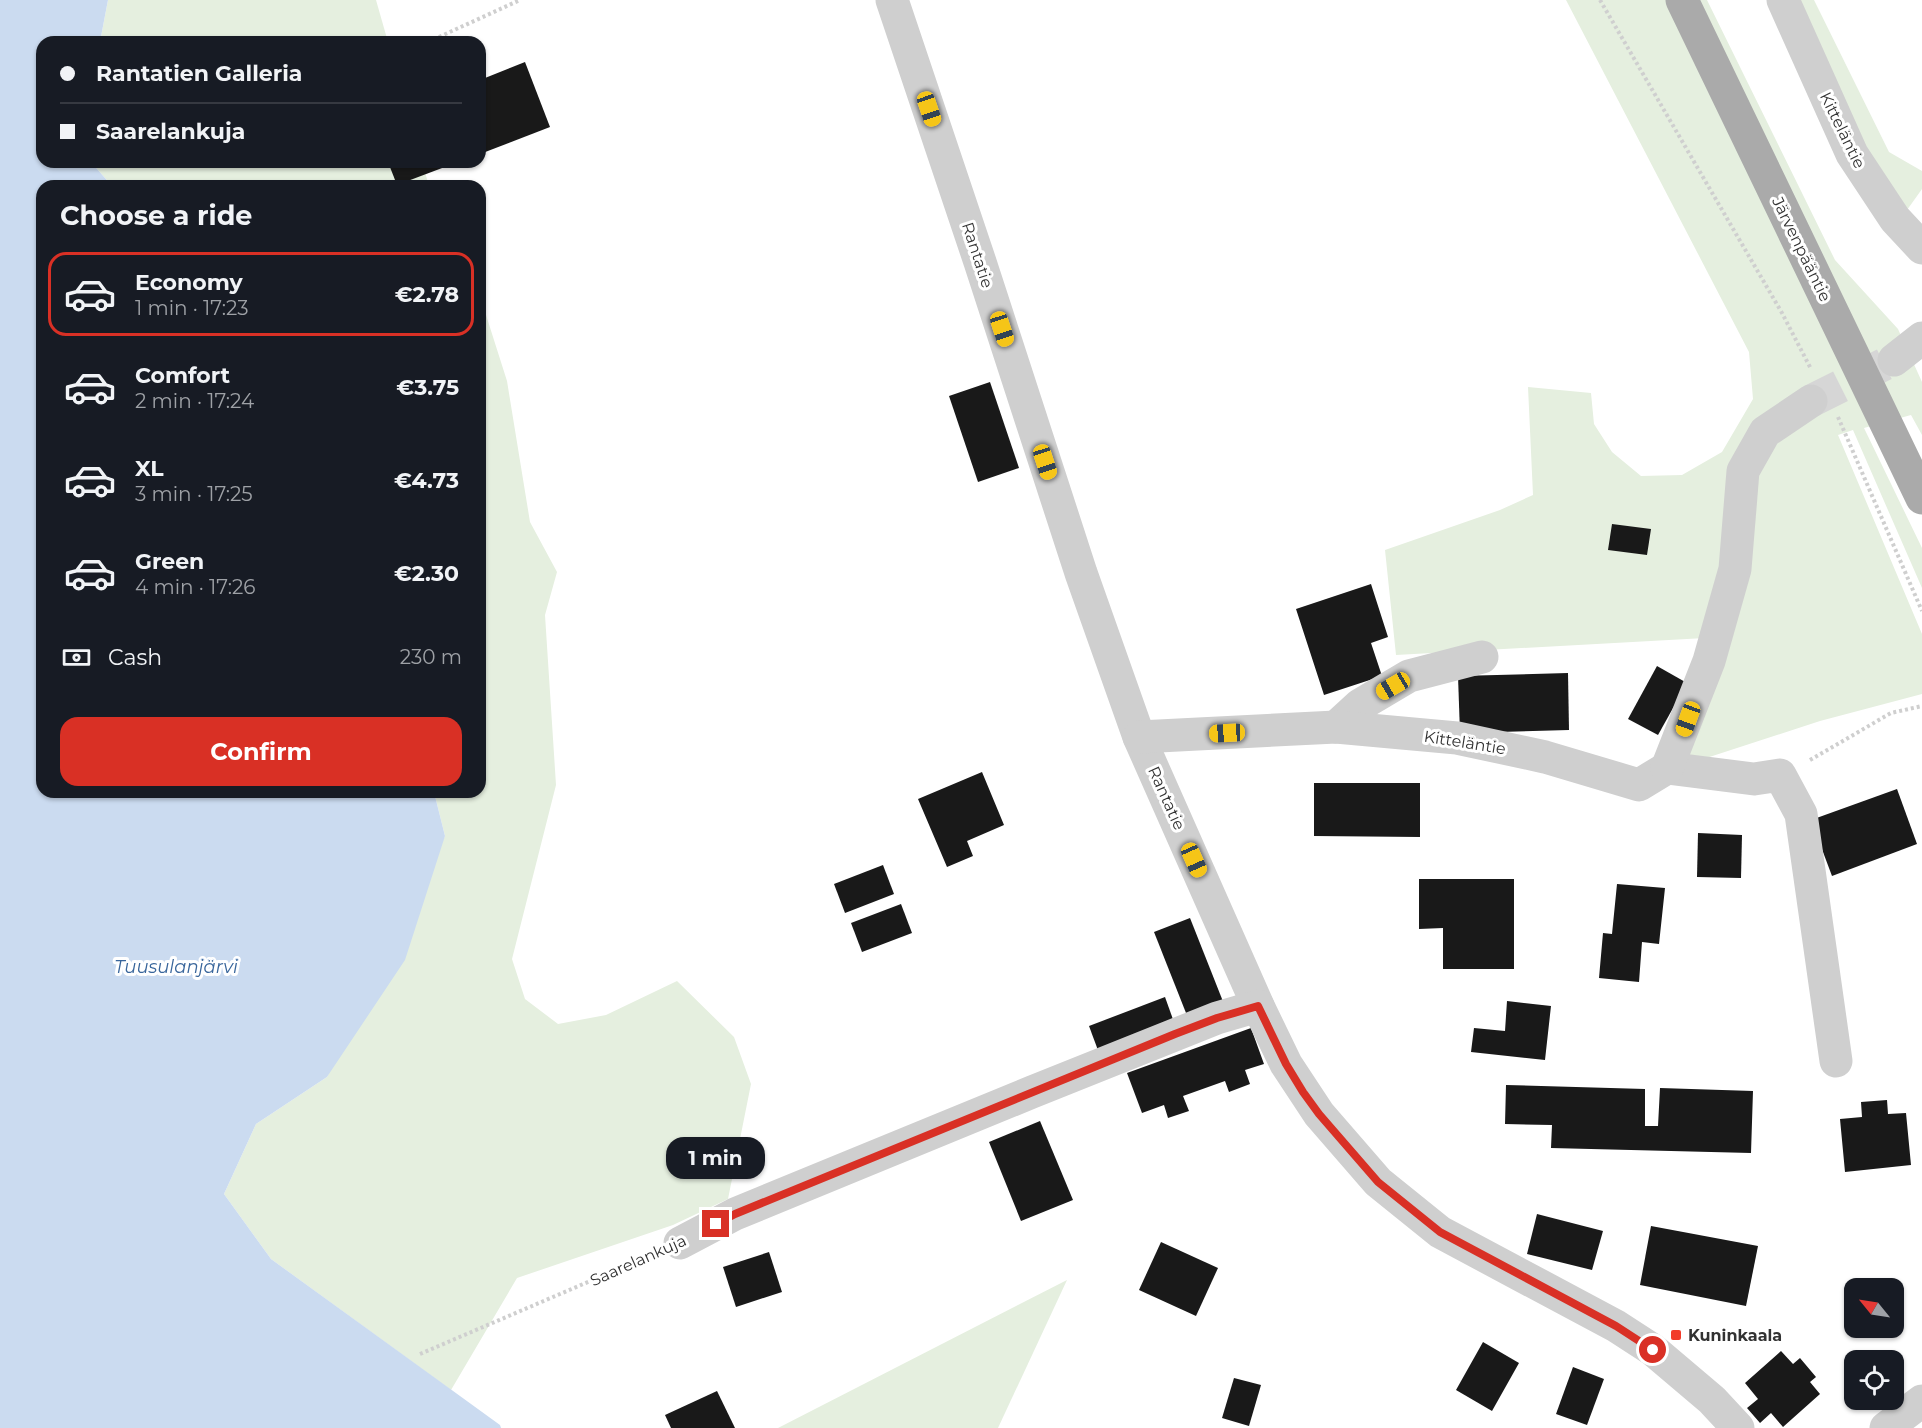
<!DOCTYPE html>
<meta charset="utf-8">
<style>
:root{--surface:#171b24;--page:#242831;--text:#f1f3f6;--muted:#9ea1a6;--line:#363941;--accent:#d93025}
body{margin:0;font-family:Montserrat,sans-serif;background:var(--page);color:var(--text);height:100vh;display:flex;flex-direction:column;font-size:22px;white-space:nowrap}
*{box-sizing:border-box;margin:0}
p{font-size:20px;color:var(--muted)}
.icon{flex:none;width:33px;height:33px;fill:none;stroke:currentColor;stroke-width:2;stroke-linecap:round;stroke-linejoin:round}
.map{position:relative;flex:1;overflow:hidden}
.drawer{position:absolute;left:36px;top:180px;width:450px;height:618px;display:flex;flex-direction:column;background:var(--surface);border-radius:18px;box-shadow:0 2px 4px #0004}
.drawer>*{flex:none}
.guide{position:absolute;left:36px;top:36px;width:450px;height:132px;border-radius:18px;box-shadow:0 2px 4px #0004;display:grid;align-content:center;height:132px;padding:0 24px;background:var(--surface)}
.needle{width:39px;rotate:300deg}
.fabs{position:absolute;left:1844px;top:1278px;display:grid;gap:12px}
.fabs a{display:grid;place-items:center;width:60px;height:60px;border-radius:12px;background:var(--surface);box-shadow:0 2px 4px #0004;font-size:30px}
.end{position:absolute;width:27px;height:27px;margin:-14px;border:8px solid #d93025;background:#fff;box-shadow:0 0 0 3px #fff}
.from{border-radius:50%}
.bubble{position:absolute;height:42px;border-radius:18px;background:var(--surface);box-shadow:0 2px 4px #0004;font-size:20px;font-weight:700;line-height:42px;text-align:center}
.car{position:absolute;width:18px;height:36px;margin:-18px -9px;border-radius:8px;box-shadow:0 0 4px 2px #0007;background:linear-gradient(#f5c518 24%,#345 0 40%,#f5c518 0 76%,#345 0 86%,#f5c518 0)}
.guide b{display:flex;align-items:center;gap:21px;height:57px;font-size:22px}
.guide b+b{border-top:2px solid var(--line)}
.guide i{width:15px;height:15px;background:var(--text)}
ul{padding:0;list-style:none}
li{display:flex;align-items:center;gap:18px;height:84px;margin:0 12px 9px;padding:0 12px;border:3px solid transparent;border-radius:18px}
li div{flex:1}
li b{display:block;font-size:22px}
li em{font-style:normal;font-weight:700}
li.on{border-color:var(--accent)}
li>.icon{width:54px;height:54px;stroke-width:1.5}
h2{padding:0 24px;font-size:27px;line-height:72px}
.pay{display:flex;align-items:center;gap:15px;height:66px;padding:0 24px;font-size:22px}
.pay p{margin-inline-start:auto}
.cta{display:flex;gap:12px;margin-top:auto;padding:12px 24px}
.cta a{flex:1;height:69px;border-radius:18px;background:var(--accent);color:#fff;font-size:24px;font-weight:700;line-height:69px;text-align:center}
.map>svg:first-child{display:block}
.green{fill:#e5efdf}
.water{fill:#cbdbf0}
.building{fill:#191919}
.lines{fill:none;stroke-linecap:round;stroke-linejoin:round}
.minor-tunnel{stroke:#d6d6d6;stroke-width:33;stroke-dasharray:33 16;stroke-linecap:butt}
.path{stroke:#cfcfcf;stroke-width:4;stroke-dasharray:3 3;stroke-linecap:butt}
.minor{stroke:#cfcfcf;stroke-width:33}
.major{stroke:#aaa;stroke-width:33}
.route{stroke:#d93025;stroke-width:8}
.poi-dot{fill:#f23c2a;stroke:#fff;stroke-width:2}
.labels{text-anchor:middle;stroke-width:6;stroke-linejoin:round;paint-order:stroke}
.street-label{font-size:16px;fill:#323232;stroke:#fff}
.poi-label{font-size:16px;font-weight:bold;fill:#323232;stroke:#fff;text-anchor:start}
.water-label{font-size:18px;font-style:italic;fill:#38659b;stroke:#fff}
</style>
<div class="map">
<svg width="1922" height="1428" viewBox="0 0 1922 1428">
<rect width="100%" height="100%" fill="#fff"/>
<g class="green">
<path d="M108,0h268l12,42h-288z"/>
<path d="M1566,0h141l128,260 63,69 24,53v53l-11,-20 -47,13 58,120v40l-69,-158 -15,5 84,199v60l-102,27 -129,42 -3,-24 17,-101 -309,17 -11,-105 115,-40 33,-15 -5,-108 63,6 3,31 18,28 29,24 41,-1 40,-23 31,-53 -4,-47z"/>
<path d="M1787,0h27l75,152 33,19v18l-15,21 -34,-30z"/>
<path d="M91,162h331l7,24h-317z"/>
<path d="M480,296l27,85 23,141 27,50 -12,43 11,170 -44,174 13,40 33,25 48,-9 71,-34 57,56 17,47 -23,115 -55,26 -156,53 -66,112 -180,-131 -47,-65 32,-70 71,-47 118,-241 -11,-44h46z"/>
<path d="M1067,1280l-69,148h-220z"/>
</g>
<path class="water" d="M0,0h108l-8,42h-58v120h49l21,24h-70v606h392l11,44 -40,124 -78,117 -71,47 -32,70 47,65 229,166 1,3h-501z"/>
<g class="building">
<path d="M525,62l25,65 -70,27v-74z"/>
<path d="M388,162h70l-61,23z"/>
<path d="M990,382l29,86 -41,14 -29,-86z"/>
<path d="M1612,524l39,5 -4,26 -39,-5z"/>
<path d="M1371,584l17,53 -17,6 11,33 -58,19 -28,-86z"/>
<path d="M1657,666l30,17 -29,52 -30,-16z"/>
<path d="M1568,673l1,57 -109,3 -2,-57z"/>
<path d="M982,772l22,53 -37,16 6,15 -26,11 -29,-68z"/>
<path d="M1314,783h106v54l-106,-1z"/>
<path d="M1897,789l20,55 -85,32 -21,-56z"/>
<path d="M1698,833l44,2 -1,43 -44,-1z"/>
<path d="M883,865l11,29 -49,19 -11,-29z"/>
<path d="M1419,879h95v90h-71v-41l-24,1z"/>
<path d="M1617,884l48,4 -6,56 -17,-2 -3,40 -40,-4 4,-45 9,1z"/>
<path d="M901,904l11,29 -50,19 -11,-29z"/>
<path d="M1190,918l34,86 -36,14 -34,-86z"/>
<path d="M1165,997l10,28 -76,28 -10,-27z"/>
<path d="M1507,1001l44,5 -6,54 -74,-8 3,-24 31,3z"/>
<path d="M1251,1028l13,36 -19,6 5,14 -21,8 -4,-11 -42,15 6,15 -21,7 -4,-13 -22,8 -15,-40z"/>
<path d="M1506,1085l139,4v37h13l2,-38 93,3 -2,62 -200,-5 1,-23 -47,-1z"/>
<path d="M1887,1100l1,14 18,-1 5,52 -66,7 -5,-53 22,-2 -1,-15z"/>
<path d="M1040,1121l33,79 -52,21 -32,-79z"/>
<path d="M1537,1214l66,17 -11,39 -65,-16z"/>
<path d="M1651,1226l107,20 -12,60 -106,-21z"/>
<path d="M1161,1242l57,26 -22,48 -57,-26z"/>
<path d="M769,1252l13,40 -46,15 -13,-40z"/>
<path d="M1483,1342l36,21 -27,48 -36,-21z"/>
<path d="M1781,1351l12,13 7,-6 16,19 -6,5 10,12 -37,33 -12,-14 -11,10 -13,-15 11,-9 -13,-16z"/>
<path d="M1573,1367l31,12 -17,46 -31,-11z"/>
<path d="M1234,1378l27,7 -12,41 -27,-8z"/>
<path d="M717,1391l18,37h-64l-6,-13z"/>
</g>
<g class="lines">
<path class="minor-tunnel" d="M1811,401l78,-39"/>
<g class="path">
<path d="M1600,0l182,313 29,56"/>
<path d="M428,42l92,-42"/>
<path d="M1838,417l84,194"/>
<path d="M1810,760l81,-47 31,-7"/>
<path d="M420,1354l231,-99"/>
</g>
<g class="minor">
<path d="M892,0l88,262 101,311 58,164 119,269 28,58 33,50 59,68 62,50 176,94 37,24 59,50 26,28"/>
<path d="M1783,0l69,154 43,65 27,29"/>
<path d="M1894,360l28,-22"/>
<path d="M1336,727l24,-22 49,-29 73,-19"/>
<path d="M1139,737l197,-10 121,11 88,19 94,28 28,-17 87,11 26,-4 21,39 35,247"/>
<path d="M1667,768l42,-107 26,-92 8,-98 22,-39 46,-31"/>
<path d="M680,1243l55,-29 297,-122 185,-74 41,-12"/>
<path d="M1886,1428l36,-27"/>
</g>
<path class="major" d="M1682,0l240,498"/>
</g>
<g class="lines">
<path class="route" d="M716,1224l19,-10 440,-180 42,-16 41,-12 28,58 17,28 16,22 59,68 62,50 176,94 37,24"/>
</g>
<rect class="poi-dot" x="1670" y="1329" width="12" height="12" rx="3"/>
<g class="labels">
<g class="street-label">
<text transform="translate(1843 130) rotate(64)" y="6">Kitteläntie</text>
<text transform="translate(1802 249) rotate(64)" y="6">Järvenpääntie</text>
<text transform="translate(978 255) rotate(72)" y="6">Rantatie</text>
<text transform="translate(1465 742) rotate(9)" y="6">Kitteläntie</text>
<text transform="translate(1167 798) rotate(66)" y="6">Rantatie</text>
<text transform="translate(638 1260) rotate(-24)" y="6">Saarelankuja</text>
</g>
<g class="poi-label">
<text x="1688" y="1341">Kuninkaala</text>
</g>
<g class="water-label">
<text x="176" y="973">Tuusulanjärvi</text>
</g>
</g>
</svg>
<div class="fabs">
<a><svg class="needle" viewBox="-14 -14 28 28"><path d="M0-13l5 13h-10z" fill="#e53935"/><path d="M0 13l5-13h-10z" fill="#9ea1a6"/></svg></a>
<a><svg class="icon" aria-label="locate" viewBox="0 0 24 24"><circle cx="12" cy="12" r="6"/><path d="M12 2v4M12 18v4M2 12h4M18 12h4"/></svg></a>
</div>
<i class="end from" style="left:1653px;top:1350px"></i>
<i class="end" style="left:716px;top:1224px"></i>
<div class="bubble" style="left:666px;top:1137px;width:99px">1 min</div>
<i class="car" style="left:929px;top:109px;rotate:161deg"></i>
<i class="car" style="left:1002px;top:329px;rotate:162deg"></i>
<i class="car" style="left:1045px;top:462px;rotate:162deg"></i>
<i class="car" style="left:1393px;top:686px;rotate:240deg"></i>
<i class="car" style="left:1688px;top:719px;rotate:200deg"></i>
<i class="car" style="left:1227px;top:733px;rotate:267deg"></i>
<i class="car" style="left:1194px;top:860px;rotate:156deg"></i>
<div class="guide">
<b><i class="from"></i>Rantatien Galleria</b>
<b><i></i>Saarelankuja</b>
</div>
<section class="drawer">
<h2>Choose a ride</h2>
<ul>
<li class="on"><svg class="icon" aria-label="car" viewBox="0 0 24 24"><path d="M5 17H2v-5l4-1 3-4h7l3 4 3 1v5h-3M9 17h6M6 11h13"/><circle cx="7" cy="17" r="2"/><circle cx="17" cy="17" r="2"/></svg><div><b>Economy</b><p>1 min · 17:23</p></div><em>€2.78</em></li>
<li><svg class="icon" aria-label="car" viewBox="0 0 24 24"><path d="M5 17H2v-5l4-1 3-4h7l3 4 3 1v5h-3M9 17h6M6 11h13"/><circle cx="7" cy="17" r="2"/><circle cx="17" cy="17" r="2"/></svg><div><b>Comfort</b><p>2 min · 17:24</p></div><em>€3.75</em></li>
<li><svg class="icon" aria-label="car" viewBox="0 0 24 24"><path d="M5 17H2v-5l4-1 3-4h7l3 4 3 1v5h-3M9 17h6M6 11h13"/><circle cx="7" cy="17" r="2"/><circle cx="17" cy="17" r="2"/></svg><div><b>XL</b><p>3 min · 17:25</p></div><em>€4.73</em></li>
<li><svg class="icon" aria-label="car" viewBox="0 0 24 24"><path d="M5 17H2v-5l4-1 3-4h7l3 4 3 1v5h-3M9 17h6M6 11h13"/><circle cx="7" cy="17" r="2"/><circle cx="17" cy="17" r="2"/></svg><div><b>Green</b><p>4 min · 17:26</p></div><em>€2.30</em></li>
</ul>
<div class="pay"><svg class="icon" aria-label="cash" viewBox="0 0 24 24"><path d="M3 7h18v10H3z"/><circle cx="12" cy="12" r="2"/></svg>Cash<p>230 m</p></div>
<div class="cta"><a>Confirm</a></div>
</section>
</div>
